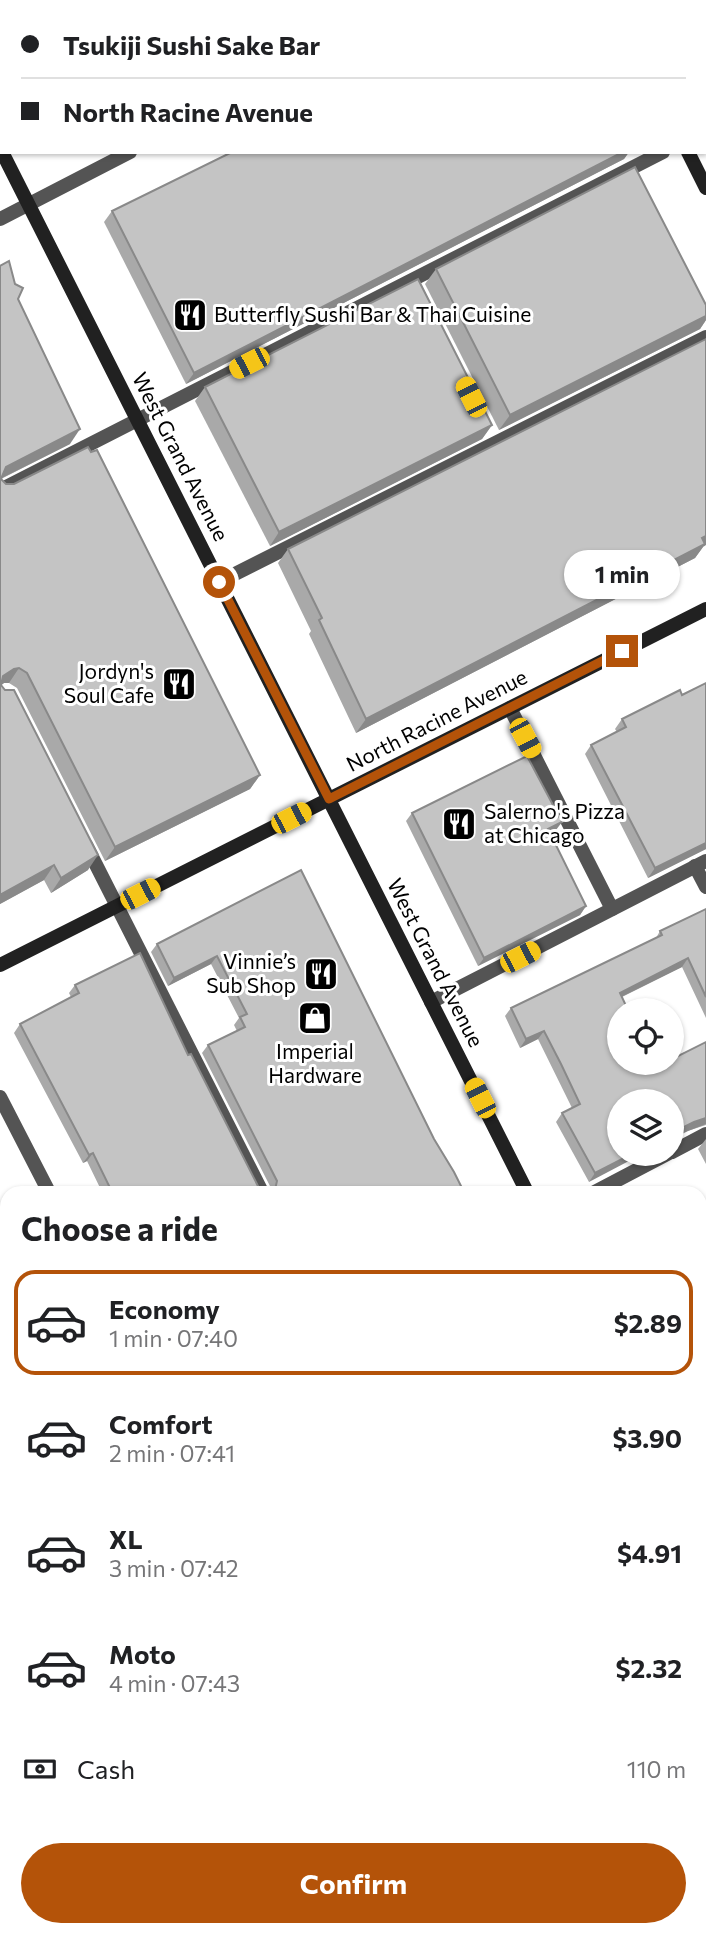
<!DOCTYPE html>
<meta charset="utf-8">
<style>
:root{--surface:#fff;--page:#f2f2f2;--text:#202124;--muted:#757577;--line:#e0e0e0;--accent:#b45309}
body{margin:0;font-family:Commissioner,sans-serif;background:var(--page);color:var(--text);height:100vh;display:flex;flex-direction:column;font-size:26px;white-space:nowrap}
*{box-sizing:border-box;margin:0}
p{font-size:23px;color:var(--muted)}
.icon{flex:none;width:38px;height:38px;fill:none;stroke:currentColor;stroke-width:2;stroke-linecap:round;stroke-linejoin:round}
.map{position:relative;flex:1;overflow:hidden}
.drawer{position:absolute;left:0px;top:1186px;width:707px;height:751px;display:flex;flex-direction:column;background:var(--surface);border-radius:21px 21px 0 0;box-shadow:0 2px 5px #0004}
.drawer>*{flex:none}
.top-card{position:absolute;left:0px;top:0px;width:707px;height:154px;box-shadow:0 2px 5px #0004;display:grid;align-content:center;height:154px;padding:0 21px;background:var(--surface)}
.tools{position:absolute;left:607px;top:998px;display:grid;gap:14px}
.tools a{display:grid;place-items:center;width:77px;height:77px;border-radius:50%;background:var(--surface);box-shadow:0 2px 5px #0004;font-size:35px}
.end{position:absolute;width:32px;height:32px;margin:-16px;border:9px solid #b45309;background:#fff;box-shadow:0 0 0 4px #fff}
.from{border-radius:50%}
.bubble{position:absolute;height:49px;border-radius:24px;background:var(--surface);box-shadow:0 2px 5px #0004;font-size:23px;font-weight:700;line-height:49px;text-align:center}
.car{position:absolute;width:21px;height:42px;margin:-21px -10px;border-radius:9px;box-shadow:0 0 5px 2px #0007;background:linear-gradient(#f5c518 24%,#345 0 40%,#f5c518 0 76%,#345 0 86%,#f5c518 0)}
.top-card b{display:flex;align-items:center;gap:24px;height:66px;font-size:26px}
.top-card b+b{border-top:2px solid var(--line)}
.top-card i{width:18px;height:18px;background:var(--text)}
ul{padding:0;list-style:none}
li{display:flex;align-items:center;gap:21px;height:105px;margin:0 14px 10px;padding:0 7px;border:4px solid transparent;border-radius:21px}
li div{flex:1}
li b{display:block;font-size:26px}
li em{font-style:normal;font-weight:700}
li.on{border-color:var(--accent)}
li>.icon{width:63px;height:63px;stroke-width:1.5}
h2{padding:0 21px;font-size:32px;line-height:84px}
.pay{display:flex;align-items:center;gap:18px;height:77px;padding:0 21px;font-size:26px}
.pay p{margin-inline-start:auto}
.cta{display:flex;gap:14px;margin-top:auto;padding:14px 21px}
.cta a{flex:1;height:80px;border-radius:42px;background:var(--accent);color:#fff;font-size:28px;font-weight:700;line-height:80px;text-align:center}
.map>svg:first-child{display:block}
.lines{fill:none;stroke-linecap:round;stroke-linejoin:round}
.lane{stroke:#545454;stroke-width:14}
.street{stroke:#545454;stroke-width:14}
.secondary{stroke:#212121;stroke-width:14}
.rail-casing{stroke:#000;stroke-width:8}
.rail{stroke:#fff;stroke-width:5;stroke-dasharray:16;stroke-linecap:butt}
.wall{fill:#a9a9a9}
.shaded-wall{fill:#898989}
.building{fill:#c4c4c4;stroke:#898989;stroke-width:2}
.route{stroke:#b45309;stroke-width:9}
.labels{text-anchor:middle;stroke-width:6;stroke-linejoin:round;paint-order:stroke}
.poi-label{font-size:21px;fill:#000;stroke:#fff;text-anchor:start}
.street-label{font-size:21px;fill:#000;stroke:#fff}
</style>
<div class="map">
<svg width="706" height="1936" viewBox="0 0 706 1936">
<rect width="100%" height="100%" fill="#fff"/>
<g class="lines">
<g class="lane">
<path d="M335,0l1,2"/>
<path d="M0,490l663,-338"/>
<path d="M219,582l487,-245"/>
<path d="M510,708l102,201"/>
<path d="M86,845l177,349"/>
<path d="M695,866l11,21"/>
<path d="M431,1002l275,-141"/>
<path d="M672,1152l34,-18"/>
<path d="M591,1194l78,-41"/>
<path d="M595,1930l3,6"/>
</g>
<g class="street">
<path d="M423,2l3,-2"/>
<path d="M0,219l130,-67"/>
<path d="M0,1097l50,97"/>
<path d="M700,1607l6,-3"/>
<path d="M57,1936l11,-6"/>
</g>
<g class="secondary">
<path d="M611,0l1,2"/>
<path d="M2,152l526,1042"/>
<path d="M688,152l18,36"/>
<path d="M0,965l706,-356"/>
<path d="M0,1319l7,1"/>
<path d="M0,1389l7,1"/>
<path d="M700,1393l6,1"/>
<path d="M700,1465l6,1"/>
<path d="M700,1535l6,12"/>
</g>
<g class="rail-casing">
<path id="rail" d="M702,0l1,2"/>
</g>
<use href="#rail" class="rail"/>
</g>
<g class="wall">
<path d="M0,0h298l-3,2h-293v17l-2,-4z"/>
<path d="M232,152h397l-5,7 -438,225 -82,-162 8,-11z"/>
<path d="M0,266l18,33 52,145 -69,35 259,296 -10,14 -145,72 -88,-173 -8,-5h-5l-3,2 87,185 -37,23 -7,-13 -44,24z"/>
<path d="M436,269l270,36v15l-6,9 -201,101 -74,-146z"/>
<path d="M205,387l287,38 -10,14 -212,107 -75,-145z"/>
<path d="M703,547l-8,11 -339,175 -47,-99 2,-3 -33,-68 10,-14z"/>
<path d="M706,683v166l-58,29 -63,-124 6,-9 26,-13 -2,-3 7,-10 60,-24z"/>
<path d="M412,813l144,17 -6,3 36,73 -6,9 -102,51 -72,-145z"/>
<path d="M301,870l133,269 31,55h-195l2,-4 -70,-137 6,-8 29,-14 -3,-6 5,-7 -28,-54 -43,22 -17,-34 6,-8z"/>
<path d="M706,909v109l-24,-51 -60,30 32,70 52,-25v83l-86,28 -31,29 -33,-60 6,-9 10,-5 -34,-69 -18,9 -15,-32 6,-8 145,-70 4,-7z"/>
<path d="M75,985l113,70 72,135 5,4h-162l-16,-33 -4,2 -69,-130 6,-9 51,-27 -2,-4z"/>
<path d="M706,1139v25l-8,-15z"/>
<path d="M706,1208v38l-5,-11z"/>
<path d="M0,1492l5,9 2,2v375l-7,-15z"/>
<path d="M214,1930h49l3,5h5l-1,-5h83l-11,6h-125z"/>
<path d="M612,1930h88l6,6h-91z"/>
</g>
<g class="shaded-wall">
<path d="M285,0h13l-3,2h-14z"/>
<path d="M623,152h6l-5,7 -438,225 8,-11z"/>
<path d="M706,316v4l-6,9 -201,101 11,-15z"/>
<path d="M492,425l-10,14 -212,107 9,-14z"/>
<path d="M80,429l-10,15 -70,35 6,-12z"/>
<path d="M706,536v9l-3,2 -8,11 -339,175 10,-14z"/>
<path d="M19,668l-10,15h-5l-4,3 3,-10 11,-7z"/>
<path d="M260,775l-10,14 -145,72 10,-14z"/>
<path d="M562,822l-6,8 -14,7 6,-8z"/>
<path d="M706,843v6l-58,29 7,-10z"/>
<path d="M98,855l-10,15 -37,23 10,-15z"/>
<path d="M54,865l-10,15 -44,24v-9z"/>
<path d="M586,906l-6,9 -102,51 6,-8z"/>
<path d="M217,956l-6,8 -43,22 6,-8z"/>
<path d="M688,958l-6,9 -69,34 7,-8z"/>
<path d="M544,1031l-6,8 -18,9 6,-9z"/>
<path d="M706,1118v6l-18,7 -16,8v-6l22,-11z"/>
<path d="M93,1153l-6,8 -4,2 6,-8z"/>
<path d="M634,1153h10l-55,29 6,-9z"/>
<path d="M706,1311v6l-6,3v-6z"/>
<path d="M342,1930h11l-11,6h-12z"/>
</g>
<g class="building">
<path d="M7,0h278l-4,2h-273z"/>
<path d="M527,0h31l1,2h-36z"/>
<path d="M232,152h391l-429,221 -82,-162z"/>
<path d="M635,167l71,138v11l-196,99 -74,-146z"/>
<path d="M9,261l6,23 8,4 -5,11 62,130 -74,38 -5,12 5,5h8l74,-37 3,5 6,-2 163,325 -145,72 -88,-174 -8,-5 -5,1 -11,7 -2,9 4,5h9l84,165 -37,23 -7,-13 -54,30v-629z"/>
<path d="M418,279l74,146 -213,107 -74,-145z"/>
<path d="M706,339v197l-4,2 3,6 -339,175 -47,-99 3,-2 -34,-69z"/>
<path d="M706,683v160l-51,25 -64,-123 35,-18 -4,-8 58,-29 2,5z"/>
<path d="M527,756l35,66 -14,7 38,77 -102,52 -72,-145z"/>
<path d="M301,870l133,269 20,33 11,22h-191l3,-13 -69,-136 37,-18 -5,-10 7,-3 -30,-58 -43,22 -17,-34z"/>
<path d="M706,909v88l-18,-39 -68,35 8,17h-8v52h32l2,5 10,-5h8v-3l34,-17v76l-12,4 -22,11v-32h-52v52h14l-39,20 -33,-60 18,-9 -19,-40 -17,-33 -18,8 -15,-31 151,-73 -2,-4z"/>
<path d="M140,953l48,102 3,-1 69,136 5,4h-152l-20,-41 -4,2 -69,-131 59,-31 -4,-8z"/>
<path d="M706,1254v57l-6,3v-57z"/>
<path d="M0,1492l5,9 2,2v352l-7,-15z"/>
<path d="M700,1658l6,11v267h-80l-3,-6h77z"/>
<path d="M226,1930h37l3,5 8,1 5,-5v-1h63l-12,6h-101z"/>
</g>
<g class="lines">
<path class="route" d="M219,582l110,217 293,-148"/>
</g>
<defs>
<g id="restaurant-square" transform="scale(1.75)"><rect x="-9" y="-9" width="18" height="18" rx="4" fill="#000" stroke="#fff"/><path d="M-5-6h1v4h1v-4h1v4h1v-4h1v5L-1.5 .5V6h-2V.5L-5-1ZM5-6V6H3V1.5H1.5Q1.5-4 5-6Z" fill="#fff"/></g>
<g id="shop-square" transform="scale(1.75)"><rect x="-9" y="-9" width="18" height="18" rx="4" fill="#000" stroke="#fff"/><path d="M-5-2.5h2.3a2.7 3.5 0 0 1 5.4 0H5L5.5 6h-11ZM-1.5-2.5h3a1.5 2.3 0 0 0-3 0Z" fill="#fff"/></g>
</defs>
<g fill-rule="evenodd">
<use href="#restaurant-square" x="190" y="315"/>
<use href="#restaurant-square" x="179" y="684"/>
<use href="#restaurant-square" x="459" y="824"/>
<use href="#restaurant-square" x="321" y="974"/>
<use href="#shop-square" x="315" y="1018"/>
</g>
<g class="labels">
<g class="poi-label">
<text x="214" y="322">Butterfly Sushi Bar &amp; Thai Cuisine</text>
<text x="154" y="679" text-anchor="end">Jordyn's<tspan x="154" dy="24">Soul Cafe</tspan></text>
<text x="484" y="819">Salerno's Pizza<tspan x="484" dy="24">at Chicago</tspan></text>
<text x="296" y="969" text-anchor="end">Vinnie’s<tspan x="296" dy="24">Sub Shop</tspan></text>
<text x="315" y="1059" text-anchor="middle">Imperial<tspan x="315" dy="24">Hardware</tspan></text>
</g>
<g class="street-label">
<text transform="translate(180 457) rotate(63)" y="7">West Grand Avenue</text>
<text transform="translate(437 721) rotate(-27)" y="7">North Racine Avenue</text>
<text transform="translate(435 963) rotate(63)" y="7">West Grand Avenue</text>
</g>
</g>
</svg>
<div class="tools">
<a><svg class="icon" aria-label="locate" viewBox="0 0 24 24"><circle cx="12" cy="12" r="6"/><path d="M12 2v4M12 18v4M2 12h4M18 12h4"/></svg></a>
<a><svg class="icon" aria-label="layers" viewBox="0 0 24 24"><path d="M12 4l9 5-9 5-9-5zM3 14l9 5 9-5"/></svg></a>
</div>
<i class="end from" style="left:219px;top:582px"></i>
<i class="end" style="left:622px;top:651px"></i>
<div class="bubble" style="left:564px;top:550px;width:116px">1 min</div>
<i class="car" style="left:249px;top:363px;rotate:243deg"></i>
<i class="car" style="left:471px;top:397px;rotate:333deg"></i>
<i class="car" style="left:525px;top:738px;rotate:152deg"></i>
<i class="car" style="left:291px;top:818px;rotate:63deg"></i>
<i class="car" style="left:140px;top:894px;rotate:63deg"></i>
<i class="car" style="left:520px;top:957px;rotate:63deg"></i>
<i class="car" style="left:480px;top:1098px;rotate:333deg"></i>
<div class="top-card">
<b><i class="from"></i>Tsukiji Sushi Sake Bar</b>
<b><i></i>North Racine Avenue</b>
</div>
<section class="drawer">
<h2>Choose a ride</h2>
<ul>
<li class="on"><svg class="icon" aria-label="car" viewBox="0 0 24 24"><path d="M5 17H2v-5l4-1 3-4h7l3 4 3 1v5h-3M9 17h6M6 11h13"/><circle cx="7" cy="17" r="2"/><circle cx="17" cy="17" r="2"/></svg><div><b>Economy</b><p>1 min · 07:40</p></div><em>$2.89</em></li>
<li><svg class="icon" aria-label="car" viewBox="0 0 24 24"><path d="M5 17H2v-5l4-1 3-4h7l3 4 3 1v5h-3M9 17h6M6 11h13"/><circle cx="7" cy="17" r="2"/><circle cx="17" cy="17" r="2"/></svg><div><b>Comfort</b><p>2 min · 07:41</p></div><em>$3.90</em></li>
<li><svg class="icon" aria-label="car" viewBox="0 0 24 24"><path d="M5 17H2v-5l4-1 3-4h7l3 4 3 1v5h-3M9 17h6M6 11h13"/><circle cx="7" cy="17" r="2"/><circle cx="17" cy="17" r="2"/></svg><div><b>XL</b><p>3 min · 07:42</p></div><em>$4.91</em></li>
<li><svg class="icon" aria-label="car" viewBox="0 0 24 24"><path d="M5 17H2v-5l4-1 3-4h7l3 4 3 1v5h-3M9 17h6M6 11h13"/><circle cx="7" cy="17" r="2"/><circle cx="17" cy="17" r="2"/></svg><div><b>Moto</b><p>4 min · 07:43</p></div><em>$2.32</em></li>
</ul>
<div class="pay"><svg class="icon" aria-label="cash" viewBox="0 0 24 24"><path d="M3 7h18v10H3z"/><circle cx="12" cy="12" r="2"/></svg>Cash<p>110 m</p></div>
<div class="cta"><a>Confirm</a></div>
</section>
</div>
